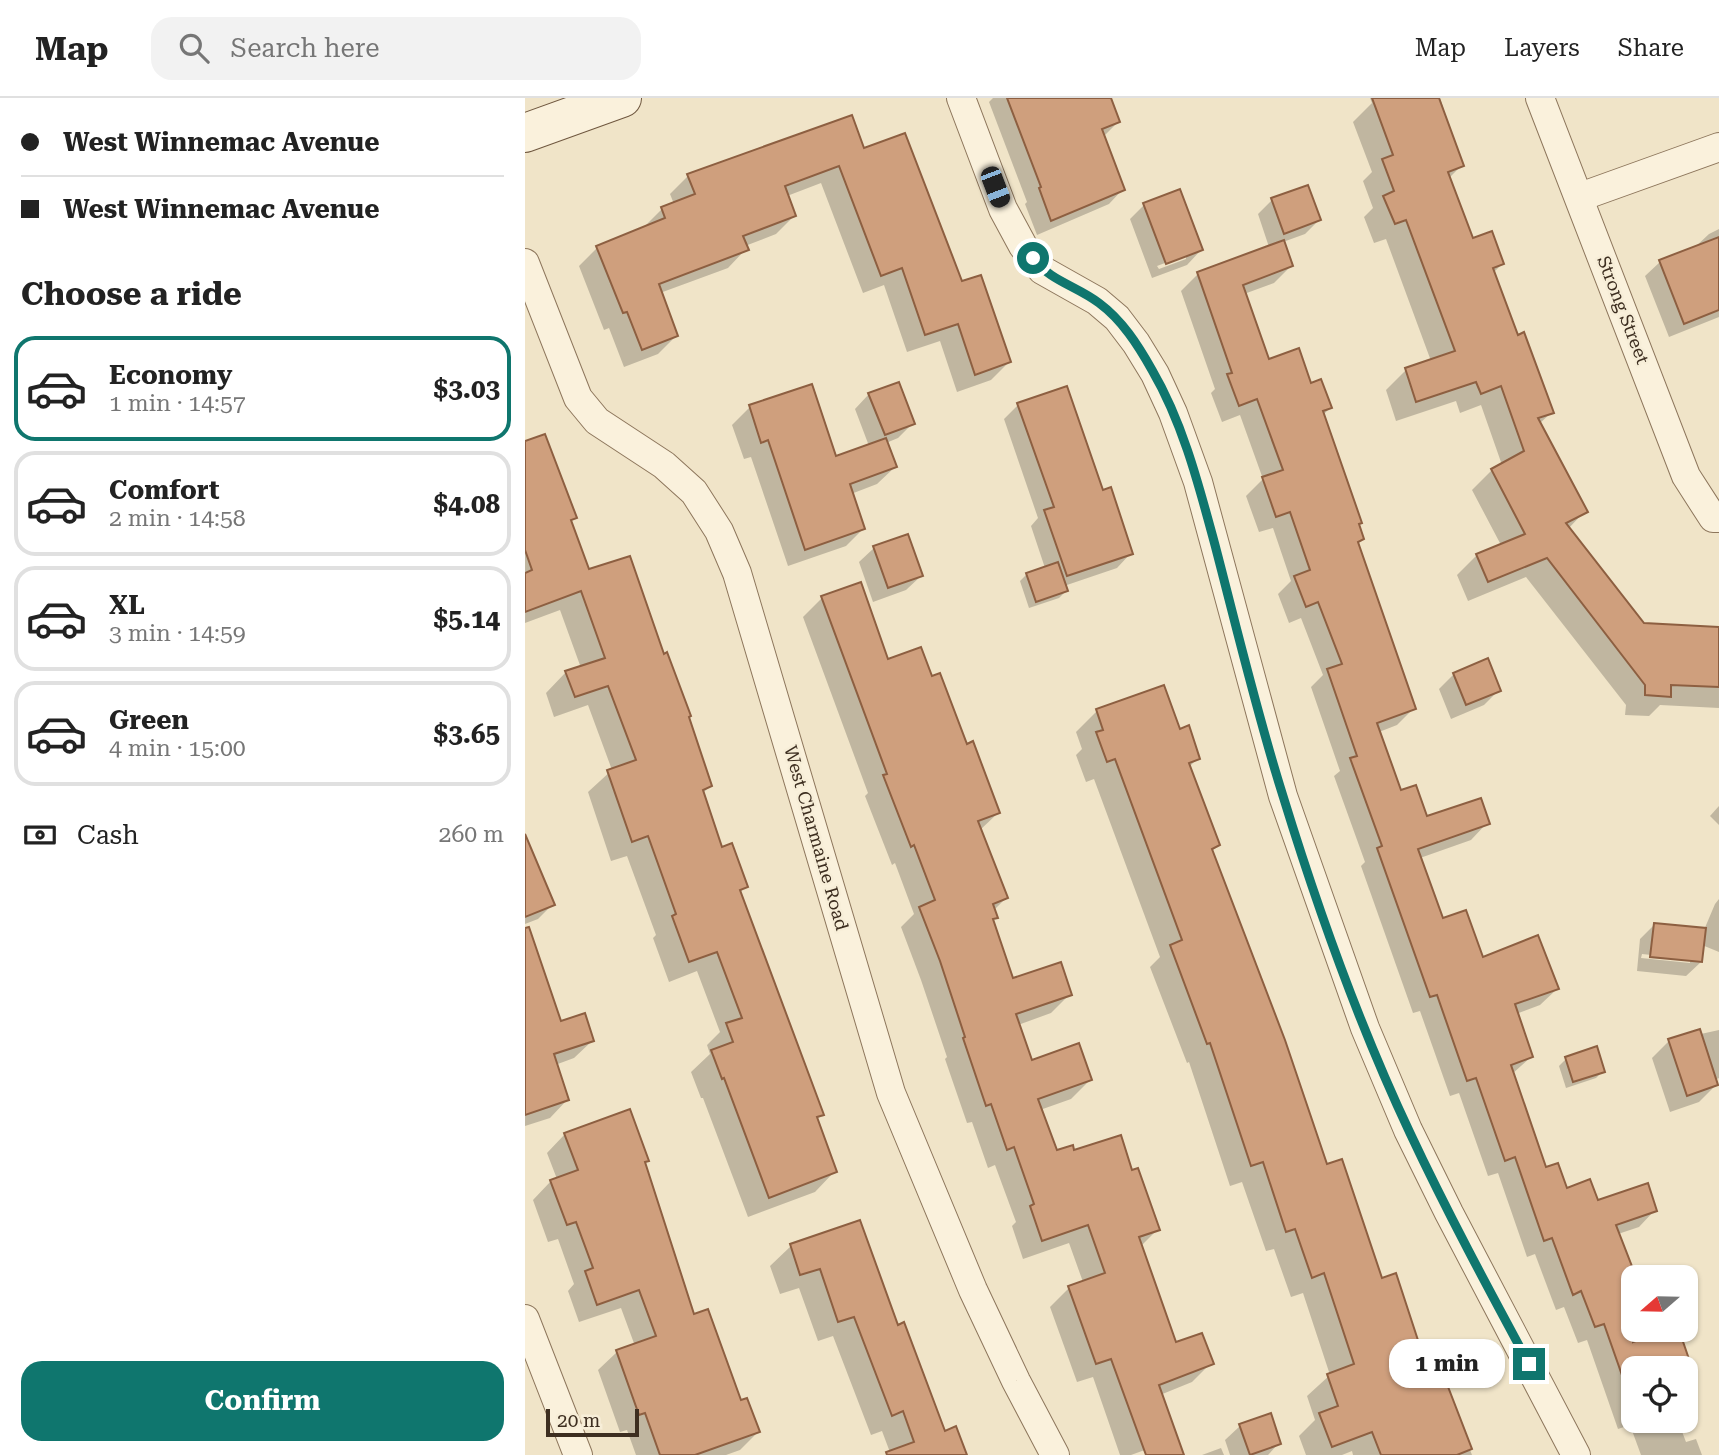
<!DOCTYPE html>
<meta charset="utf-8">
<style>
:root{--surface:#fff;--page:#f2f2f2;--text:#222;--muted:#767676;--line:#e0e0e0;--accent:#0f766e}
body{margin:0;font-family:"Roboto Serif",serif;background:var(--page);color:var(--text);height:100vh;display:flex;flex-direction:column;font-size:26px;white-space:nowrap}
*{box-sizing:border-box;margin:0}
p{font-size:23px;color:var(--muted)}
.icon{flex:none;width:38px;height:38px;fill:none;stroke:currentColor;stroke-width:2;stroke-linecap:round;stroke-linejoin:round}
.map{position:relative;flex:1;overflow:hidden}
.sheet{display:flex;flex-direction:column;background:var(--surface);width:525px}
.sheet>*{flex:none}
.guide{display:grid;align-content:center;height:154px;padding:0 21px;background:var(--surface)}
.needle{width:46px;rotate:250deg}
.tools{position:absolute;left:1096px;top:1167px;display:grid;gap:14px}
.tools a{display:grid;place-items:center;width:77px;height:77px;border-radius:14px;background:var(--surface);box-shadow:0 2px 5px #0004;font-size:35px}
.scale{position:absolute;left:21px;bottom:18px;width:93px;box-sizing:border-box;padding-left:7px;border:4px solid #3d2e20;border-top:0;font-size:19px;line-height:24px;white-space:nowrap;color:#3d2e20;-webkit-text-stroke:5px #f7eed8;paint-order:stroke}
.end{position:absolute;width:32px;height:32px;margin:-16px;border:9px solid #0f766e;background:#fff;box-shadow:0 0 0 4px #fff}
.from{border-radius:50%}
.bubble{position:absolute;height:49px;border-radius:21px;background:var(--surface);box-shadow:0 2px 5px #0004;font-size:23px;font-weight:700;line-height:49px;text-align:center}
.car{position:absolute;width:21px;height:42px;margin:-21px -10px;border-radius:9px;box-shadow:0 0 5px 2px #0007;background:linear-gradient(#222 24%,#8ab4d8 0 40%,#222 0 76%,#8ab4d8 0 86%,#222 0)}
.guide b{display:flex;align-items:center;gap:24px;height:66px;font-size:26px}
.guide b+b{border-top:2px solid var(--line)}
.guide i{width:18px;height:18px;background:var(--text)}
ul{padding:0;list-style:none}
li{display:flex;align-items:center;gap:21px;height:105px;margin:0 14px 10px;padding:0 7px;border:4px solid var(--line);border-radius:21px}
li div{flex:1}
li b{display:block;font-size:26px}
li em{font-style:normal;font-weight:700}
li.current{border-color:var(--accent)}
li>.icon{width:63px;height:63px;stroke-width:1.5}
h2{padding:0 21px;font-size:32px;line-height:84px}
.pay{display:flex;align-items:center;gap:18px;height:77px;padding:0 21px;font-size:26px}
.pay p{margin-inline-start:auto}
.button{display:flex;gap:14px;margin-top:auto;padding:14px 21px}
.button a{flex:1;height:80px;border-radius:21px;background:var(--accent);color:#fff;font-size:28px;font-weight:700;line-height:80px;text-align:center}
header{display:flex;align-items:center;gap:42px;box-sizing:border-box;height:98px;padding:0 35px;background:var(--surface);border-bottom:2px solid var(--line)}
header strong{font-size:33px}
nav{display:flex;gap:38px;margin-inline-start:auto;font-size:24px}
.search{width:490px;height:63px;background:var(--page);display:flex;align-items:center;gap:18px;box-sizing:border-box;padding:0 24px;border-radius:21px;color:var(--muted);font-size:26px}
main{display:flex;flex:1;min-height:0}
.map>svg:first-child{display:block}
.shadow{fill:#0003;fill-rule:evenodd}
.building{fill:#cf9f7d;stroke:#8d5f41;stroke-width:2}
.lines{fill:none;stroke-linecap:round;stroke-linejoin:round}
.street-casing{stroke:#8d765c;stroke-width:30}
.secondary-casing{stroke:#6f573f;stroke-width:40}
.street{stroke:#faf1dc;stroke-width:28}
.secondary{stroke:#faf1dc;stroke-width:38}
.route{stroke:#0f766e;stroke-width:9}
.labels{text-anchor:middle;stroke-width:5;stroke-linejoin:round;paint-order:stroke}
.street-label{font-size:18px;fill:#3d2e20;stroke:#f7eed8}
</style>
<header>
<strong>Map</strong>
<div class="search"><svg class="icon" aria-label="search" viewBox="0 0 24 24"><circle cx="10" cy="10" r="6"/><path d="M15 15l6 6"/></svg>Search here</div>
<nav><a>Map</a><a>Layers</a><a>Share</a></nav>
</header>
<main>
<section class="sheet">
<div class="guide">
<b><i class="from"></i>West Winnemac Avenue</b>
<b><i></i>West Winnemac Avenue</b>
</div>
<h2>Choose a ride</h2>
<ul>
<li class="current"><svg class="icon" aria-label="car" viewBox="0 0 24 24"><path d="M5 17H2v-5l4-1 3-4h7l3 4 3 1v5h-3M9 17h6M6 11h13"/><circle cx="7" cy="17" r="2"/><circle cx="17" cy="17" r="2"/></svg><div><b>Economy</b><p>1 min · 14:57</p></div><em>$3.03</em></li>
<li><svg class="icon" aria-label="car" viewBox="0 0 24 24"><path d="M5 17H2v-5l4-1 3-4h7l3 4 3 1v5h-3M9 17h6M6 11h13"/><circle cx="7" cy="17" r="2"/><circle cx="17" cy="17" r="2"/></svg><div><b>Comfort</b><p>2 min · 14:58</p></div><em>$4.08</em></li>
<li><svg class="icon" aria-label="car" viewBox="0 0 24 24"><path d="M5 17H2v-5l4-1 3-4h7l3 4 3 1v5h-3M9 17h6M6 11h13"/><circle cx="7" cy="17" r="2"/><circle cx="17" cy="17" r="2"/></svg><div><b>XL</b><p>3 min · 14:59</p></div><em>$5.14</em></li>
<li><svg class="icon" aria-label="car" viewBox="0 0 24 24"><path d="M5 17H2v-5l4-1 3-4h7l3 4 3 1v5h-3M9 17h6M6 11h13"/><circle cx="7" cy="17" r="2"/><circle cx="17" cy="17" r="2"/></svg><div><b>Green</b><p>4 min · 15:00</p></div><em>$3.65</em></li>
</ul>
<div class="pay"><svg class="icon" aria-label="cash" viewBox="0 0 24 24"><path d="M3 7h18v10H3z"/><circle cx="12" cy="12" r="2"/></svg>Cash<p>260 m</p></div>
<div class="button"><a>Confirm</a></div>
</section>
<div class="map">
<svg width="1194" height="1357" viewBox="0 0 1194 1357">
<rect width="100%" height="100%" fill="#f0e4c8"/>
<g class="shadow">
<path d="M468,0h116l9,24 -15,15 20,52 -14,15 -72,31 -12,-31 2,-2 -38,-100z"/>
<path d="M845,0h70l4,12 -2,2 20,53 -13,13 23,62 30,24 -9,9 24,64 35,75 -13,12 46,87 -17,18 75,96 76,4v79l-59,-3 -11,11 -24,-1 1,-10 -100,-128 -58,24 -11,-26 20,-20 24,-10 -29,-55 20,-20 10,-5 -21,-60 -21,8 -4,-12 -60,20 -10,-31 20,-20 25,-9 -45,-122 -12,4 -10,-26 9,-9 -10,-27 9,-9 -19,-50 19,-19z"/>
<path d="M338,52l98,134 48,78 -18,18 -34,12 -17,-51 -33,11 -23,-67 -21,8 -42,-110 -34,13 7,20 -18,18 -31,12 1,3 -18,19 -68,25 16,43 -18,18 -34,13 -15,-39 -5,2 -25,-64 18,-18 47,-21 18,-18 12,-5 -4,-10 18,-18z"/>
<path d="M747,102l47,20 -14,14 -22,8 8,24 -17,17 -30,11 24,67 42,24 20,23 -7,7 39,124 -5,5 57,164 -17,17 -18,7 21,60 26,27 61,4 -16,17 -51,18 22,62 40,40 75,29 -17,16 -24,9 15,43 -19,17 33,96 21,20 30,12 59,8 -16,17 -21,7 16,44 -1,52h21l2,5 21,-5 11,32 -7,6h-48v53h45l8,21 10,-3 6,16h-61l-11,-30 -12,4 -31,-89 -9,3 -14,-36 -8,3 -21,-56 -8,3 -29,-84 -10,3 -29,-83 -9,3 -30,-85 -7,2 -52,-147 4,-4 -31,-86 6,-5 -29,-84 12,-12 -22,-57 -12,5 -11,-29 13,-13 -18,-53 -14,4 -13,-36 17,-17 -23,-64 -18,7 -11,-29 4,-4 -34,-98 17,-17 71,-27 -11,-33z"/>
<path d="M619,107l57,45 -14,15 -35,13 -22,-59zM661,157v4l-27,10 -2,-3z"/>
<path d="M1194,131v88l-50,20 -24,-61 15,-14 33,-13 16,-15z"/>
<path d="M344,296l44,29 -15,15 -12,5 9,24 -18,17 -26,10 12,35 -17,17 -58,20 -37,-109 -7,2 -12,-34 18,-18 85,51 34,-12 -14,-37z"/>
<path d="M493,307l84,87 29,61 -14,15 -53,18 2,5 -7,7 -30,10 -9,-27 7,-7 18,-6 -14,-42 7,-8 -34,-99z"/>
<path d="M0,345l50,75 -5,4 18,50 99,145 23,69 -8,8 19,55 25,37 -7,8 83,220 -6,5 19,52 -20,21 -67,25 -45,-119h-2l-10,-26 19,-18 -3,-9 13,-13 -23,-61 -28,11 -16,-44 3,-3 -29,-79 -16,5 -23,-69 24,-22 -24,-65 -34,12 -8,-24 20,-21 15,-4 -21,-58 -35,13z"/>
<path d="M349,450l47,28 -15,14 -33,12 -14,-40z"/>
<path d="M297,500l65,63 44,17 67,135 -19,18 27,67 -12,12 2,7 -4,4 20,60 58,13 -19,19 -33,12 13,37 59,18 -19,19 -31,11 16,43 17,-1 58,20 27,57 -18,18 35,98 36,18 -19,19 -32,13 -7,52 -22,8h-11l-27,-78 -16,5 -27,-75 19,-19 14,-6 -14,-39 -46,16 -11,-33 4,-4 -21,-57 -7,3 -16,-46 -5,1 -22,-64 2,-2 -26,-77 -20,-53 13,-13 -19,-51 -3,2 -27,-69 3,-3 -65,-176z"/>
<path d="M929,576l44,17 -14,14 -33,14 -12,-30z"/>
<path d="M572,613l82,20 19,27 -9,9 29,78 -7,7 115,314 105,220 13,-5 28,74h-119l-1,-4 -10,4h-36l-7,-19 16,-16 -8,-24 23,-21 -27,-82 -12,4 -17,-48 -8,2 -24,-69 -12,4 -41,-124 -2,1 -37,-96 10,-10 -66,-178 -8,3 -10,-27 6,-6 -6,-17z"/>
<path d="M1194,708v19l-9,-9z"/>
<path d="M0,780l28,26 -15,15 -13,5z"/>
<path d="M1194,801v53l-17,-7 -1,17 -15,14 -49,-5 3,-32 14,-14 50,5 11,-26zM1117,856l48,5v4l-49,-5z"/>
<path d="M0,832l35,93 32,18 -18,17 -19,7 12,35 -17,18 -25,8z"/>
<path d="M1194,932v48l-4,2 1,5 -17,17 -29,10 -18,-54 17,-17z"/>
<path d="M1041,961l37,12 -7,7 -30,10 -7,-22z"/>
<path d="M40,1036l82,26 -3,3 49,154 65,115 -18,18 -14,5h-90l-9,-25 -7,2 -22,-62 19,-18 18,-6 -14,-38 -42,14 -11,-31 6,-7 -16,-45 -10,3 -15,-42 18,-19 6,-2 -10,-26z"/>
<path d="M266,1148l105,81 48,106 21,22h-74l-9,-24 -11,4 -38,-99 -15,5 -19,-53 -19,6 -10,-28z"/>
<path d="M715,1328l39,17 -11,12h-38l-5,-15z"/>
<path d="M696,1350l3,7h-22z"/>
</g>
<g class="building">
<path d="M482,0h104l9,24 -18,7 23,61 -74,31 -12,-33 2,-1z"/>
<path d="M847,0h67l25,68 -16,6 25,66 19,-7 12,33 -11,4 25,67 6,-3 30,81 -16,5 50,94 -22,11 78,100 75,4v60l-48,-2v12l-26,-2v-10l-98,-127 -59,24 -12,-28 49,-20 -34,-65 33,-18 -23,-65 -20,8 -5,-12 -60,20 -11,-34 50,-17 -49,-131 -11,4 -12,-28 11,-5 -12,-32 11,-4z"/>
<path d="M327,17l12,33 41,-15 57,148 19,-6 30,87 -36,13 -17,-51 -33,11 -23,-67 -21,8 -42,-110 -54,20 11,30 -53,20 6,14 -90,34 19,52 -36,14 -15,-38 -4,1 -27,-67 69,-28 -4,-11 34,-13 -8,-20z"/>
<path d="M783,87l13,35 -37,14 -13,-36z"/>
<path d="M655,91l23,61 -37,14 -23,-61z"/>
<path d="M1194,139v73l-35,14 -25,-64z"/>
<path d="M759,142l9,26 -50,19 26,74 30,-11 12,35 10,-4 11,29 -9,3 39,112 -3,1 5,15 -6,3 58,167 -39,14 24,67 15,-5 11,31 54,-18 9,26 -72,25 25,69 23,-8 17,47 55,-22 21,54 -44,15 18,53 -22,8 35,102 12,-4 9,25 23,-9 8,21 50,-17 9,28 -41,14 17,44v73l33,-12h13l11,32 -20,6h-37v26l-4,1 -25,-71 -9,3 -14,-36 -8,4 -21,-57 -8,3 -29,-84 -10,4 -29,-83 -9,3 -30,-86 -7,2 -53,-149 5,-2 -32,-88 7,-2 -30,-87 15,-5 -24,-62 -12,5 -12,-31 16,-6 -20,-58 -14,5 -14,-40 21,-7 -26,-71 -18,7 -12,-32 5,-1 -35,-101z"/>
<path d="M374,284l16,42 -30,11 -17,-42z"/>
<path d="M287,286l24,72 50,-18 11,29 -47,17 15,45 -60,21 -37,-110 -7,3 -12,-38z"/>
<path d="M542,288l36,104 8,-3 22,67 -66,22 -23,-66 10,-3 -37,-104z"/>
<path d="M20,336l32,84 -6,2 18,49 41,-13 34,98 3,-2 24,64 -2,1 23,69 -9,4 19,57 10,-4 16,44 -8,3 84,225 -7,2 20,55 -68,26 -45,-120 -2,1 -11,-29 22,-8 -7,-19 16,-5 -25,-66 -28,10 -17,-46 4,-2 -28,-78 -16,6 -25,-72 29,-10 -28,-74 -33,11 -10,-26 40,-13 -24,-67 -56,21v-39l7,-3 -7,-20v-109z"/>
<path d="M383,436l15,42 -35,12 -15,-42z"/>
<path d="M533,464l10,29 -32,11 -10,-29z"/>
<path d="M336,484l27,77 33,-12 11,29 8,-3 27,71 6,-3 27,72 -22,8 30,77 -15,6 5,14 -5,1 20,59 48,-16 11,33 -56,19 16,46 47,-17 13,37 -54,19 19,51 16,-5 1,5 47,-15 11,35 6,-2 22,62 -21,7 37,105 26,-9 12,31 -55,21 25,70h-38l-35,-96 -15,5 -28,-78 37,-13 -17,-48 -46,16 -12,-35 4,-2 -20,-57 -7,3 -16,-46 -5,2 -23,-68 2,-1 -25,-76 -21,-54 16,-7 -21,-55 -3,2 -28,-72 4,-1 -66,-178z"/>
<path d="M963,560l13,33 -35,14 -13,-32z"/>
<path d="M639,587l16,44 9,-4 11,34 -11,4 31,82 -8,4 73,191 42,124 15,-5 40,119 14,-5 36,110 13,-4 27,70 -15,6h-76l-9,-23 -40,15 -13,-34 19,-7 -11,-32 27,-10 -30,-91 -12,5 -17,-49 -9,3 -23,-70 -12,4 -41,-123 -3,1 -37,-99 12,-5 -67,-181 -8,3 -11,-30 7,-2 -7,-21z"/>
<path d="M0,736l30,71 -30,12z"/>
<path d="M1129,825l52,5 -4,34 -52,-5z"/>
<path d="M4,829l32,94 24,-8 9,28 -40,13 15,46 -44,15v-187z"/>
<path d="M1175,931l18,56 -31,11 -19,-57z"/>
<path d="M1072,948l8,26 -32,10 -8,-25z"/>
<path d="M105,1011l19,52 -4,1 49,152 14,-5 33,91 6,-2 13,34 -65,23h-35l-15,-42 -6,2 -23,-65 40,-14 -17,-46 -42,15 -12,-34 8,-3 -17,-46 -9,3 -17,-45 28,-10 -14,-37z"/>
<path d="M335,1122l38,105 6,-3 41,109 11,-5 11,29h-80l-1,-3 28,-10 -11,-31 -11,5 -38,-99 -16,5 -18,-53 -20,6 -10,-31z"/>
<path d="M746,1315l10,31 -31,11 -11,-31z"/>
</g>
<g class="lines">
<g class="street-casing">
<g id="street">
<path d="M436,0l42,111 20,37 19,24 55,31 20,17 19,25 19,31 18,39 25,69 85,314 82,232 43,102 41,83 127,242"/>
<path d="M1015,0l146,378 27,42h6"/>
<path d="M1055,99l139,-50"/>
<path d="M0,165l53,135 19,23 67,44 30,27 25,39 18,42 154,520 82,197 43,91 39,74"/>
<path d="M0,1221l53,136"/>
</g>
</g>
<g class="secondary-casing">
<path id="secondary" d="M0,35l97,-35"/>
</g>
<use href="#street" class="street"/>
<use href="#secondary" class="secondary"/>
</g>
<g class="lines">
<path class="route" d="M508,160c17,23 44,28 66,45 23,17 39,42 53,67 31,53 47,116 63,175 22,84 42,169 68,251 35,114 76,229 127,337 37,79 78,155 119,231"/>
</g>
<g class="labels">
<g class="street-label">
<text transform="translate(1098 212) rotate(69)" y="6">Strong Street</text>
<text transform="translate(291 740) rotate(74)" y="6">West Charmaine Road</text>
</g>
</g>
</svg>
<div class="tools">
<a><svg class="needle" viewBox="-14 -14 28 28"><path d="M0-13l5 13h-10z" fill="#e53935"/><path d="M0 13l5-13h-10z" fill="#767676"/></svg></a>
<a><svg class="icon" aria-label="locate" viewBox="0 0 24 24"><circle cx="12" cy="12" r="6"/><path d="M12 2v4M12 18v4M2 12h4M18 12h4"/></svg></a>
</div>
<div class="scale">20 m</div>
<i class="end from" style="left:508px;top:160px"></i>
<i class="end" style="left:1004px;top:1266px"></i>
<div class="bubble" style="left:864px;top:1241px;width:116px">1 min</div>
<i class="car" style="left:470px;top:89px;rotate:159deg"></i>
</div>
</main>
